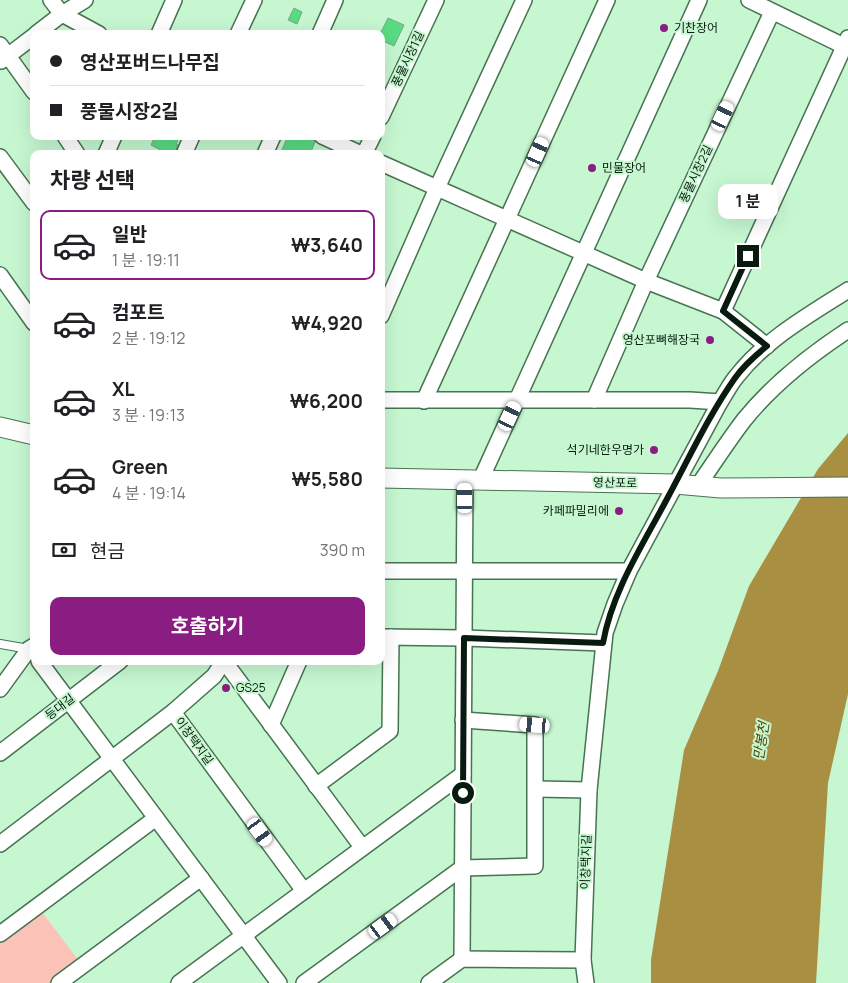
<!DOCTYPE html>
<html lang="ko">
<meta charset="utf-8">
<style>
:root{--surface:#fff;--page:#f6f6f6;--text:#202124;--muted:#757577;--line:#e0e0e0;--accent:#8a1d82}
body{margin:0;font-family:Manrope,"Noto Sans KR",sans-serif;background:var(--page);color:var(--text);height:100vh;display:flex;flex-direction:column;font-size:19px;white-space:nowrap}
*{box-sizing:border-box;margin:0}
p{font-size:16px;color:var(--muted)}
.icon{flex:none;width:28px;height:28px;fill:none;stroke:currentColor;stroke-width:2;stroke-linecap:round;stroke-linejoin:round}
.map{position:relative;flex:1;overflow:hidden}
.sheet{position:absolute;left:30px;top:150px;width:355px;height:515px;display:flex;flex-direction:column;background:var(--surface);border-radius:10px;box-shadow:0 5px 20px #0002}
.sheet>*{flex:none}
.banner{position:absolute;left:30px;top:30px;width:355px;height:110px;border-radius:10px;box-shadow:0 5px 20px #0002;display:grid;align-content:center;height:110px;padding:0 20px;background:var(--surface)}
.end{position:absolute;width:22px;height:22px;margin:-11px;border:6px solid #091b0e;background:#fff;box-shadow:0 0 0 2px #fff}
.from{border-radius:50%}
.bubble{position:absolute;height:35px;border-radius:10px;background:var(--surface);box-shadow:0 5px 20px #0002;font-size:16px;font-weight:700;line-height:35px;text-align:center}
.car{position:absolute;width:15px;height:30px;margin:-15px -8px;border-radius:6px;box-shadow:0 0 4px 1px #0007;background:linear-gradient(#fff 24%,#345 0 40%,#fff 0 76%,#345 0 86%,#fff 0)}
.banner b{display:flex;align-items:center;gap:18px;height:48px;font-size:19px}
.banner b+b{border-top:1px solid var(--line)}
.banner i{width:12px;height:12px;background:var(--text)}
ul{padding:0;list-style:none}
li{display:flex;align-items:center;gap:15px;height:70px;margin:0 10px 8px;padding:0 10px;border:2px solid transparent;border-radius:10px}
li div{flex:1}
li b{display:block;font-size:19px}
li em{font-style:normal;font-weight:700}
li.active{border-color:var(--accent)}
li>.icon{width:45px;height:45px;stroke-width:1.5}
h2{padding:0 20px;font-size:22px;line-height:60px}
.pay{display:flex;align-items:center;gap:12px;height:55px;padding:0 20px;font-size:19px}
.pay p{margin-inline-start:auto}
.action{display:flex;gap:10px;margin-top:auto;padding:10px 20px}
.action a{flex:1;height:58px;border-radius:10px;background:var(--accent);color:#fff;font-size:20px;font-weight:700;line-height:58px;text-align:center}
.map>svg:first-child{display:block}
.green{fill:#fbc3b8}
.water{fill:#a88f42}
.building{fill:#59db83;stroke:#79a784}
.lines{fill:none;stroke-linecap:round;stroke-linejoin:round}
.service-casing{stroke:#477352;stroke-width:10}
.minor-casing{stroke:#477352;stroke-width:18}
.tertiary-casing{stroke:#477352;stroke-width:21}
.service{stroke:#fff;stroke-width:8}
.minor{stroke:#fff;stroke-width:15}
.tertiary{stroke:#fff;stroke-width:19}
.route{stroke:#091b0e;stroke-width:6}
.poi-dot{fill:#8a1d82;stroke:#c6f7d1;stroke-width:2}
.labels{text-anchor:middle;stroke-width:4;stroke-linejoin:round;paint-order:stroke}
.poi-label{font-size:12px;fill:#091b0e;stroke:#c6f7d1;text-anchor:start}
.street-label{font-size:12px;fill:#091b0e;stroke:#c6f7d1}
.water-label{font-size:14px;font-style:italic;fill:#534100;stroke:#c6f7d1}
</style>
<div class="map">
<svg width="848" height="983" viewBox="0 0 848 983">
<rect width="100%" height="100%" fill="#c6f7d1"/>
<path class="green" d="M42,912l37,49 -30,22h-49v-40z"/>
<path class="water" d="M848,433v261l-20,89 -12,200h-165v-23l33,-210 34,-79 31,-85 69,-117z"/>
<g class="building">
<path d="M294,8l8,4 -5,12 -9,-4z"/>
<path d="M388,18l16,7 -10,21 -13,-6v-8z"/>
<path d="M155,136h25l-4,8 2,1 -3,9h-7l-17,-9z"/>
<path d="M288,136l12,4 1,-4h4l9,4 1,2 -5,12h-30z"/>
</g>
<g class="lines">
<g class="service-casing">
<path id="service" d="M0,644l29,5"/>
</g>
<g class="minor-casing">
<g id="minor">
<path d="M51,0l11,14 37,20"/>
<path d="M749,0l99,48"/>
<path d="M36,34l26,-20 23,-14"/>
<path d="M159,34l15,-34"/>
<path d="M238,34l16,-34"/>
<path d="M320,34l15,-34"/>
<path d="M0,45l34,47"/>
<path d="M1,61l33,-25"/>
<path d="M381,117l55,-117"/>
<path d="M65,136l12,18"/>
<path d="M322,136l39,18"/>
<path d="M106,154l8,-18"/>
<path d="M184,154l8,-18"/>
<path d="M265,154l8,-18"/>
<path d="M364,154l9,-18"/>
<path d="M0,157l34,46"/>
<path d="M381,163l265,118 77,30 44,35"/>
<path d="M0,275l34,48"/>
<path d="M723,311l125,-273"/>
<path d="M381,316l56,-128 87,-188"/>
<path d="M381,400h309l30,2c6,-9 10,-18 17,-26 29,-37 72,-61 111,-86"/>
<path d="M594,400l52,-119 126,-269"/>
<path d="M424,401l183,-401"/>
<path d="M481,479l218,-479"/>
<path d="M698,486c15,-22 30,-45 46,-66 29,-36 66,-65 104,-90"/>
<path d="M381,571h248"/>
<path d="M381,637l83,1 139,5"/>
<path d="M39,661l240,322"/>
<path d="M224,661l138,186"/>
<path d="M0,689l29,-40 5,-3"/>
<path d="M173,712l131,179"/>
<path d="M271,725l28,-64"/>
<path d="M0,753l120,-92"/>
<path d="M316,786l74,-55 1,-94"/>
<path d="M536,789l53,1"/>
<path d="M0,844l173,-132 41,-36 10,-15"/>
<path d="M0,934l156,-116"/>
<path d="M462,959l3,-480"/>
<path d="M583,960l3,23"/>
<path d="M59,983l142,-105"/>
<path d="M179,983l284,-209"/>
<path d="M304,983l158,-115 73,-2v-141l-72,-5"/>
<path d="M429,983l33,-24 121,1 6,-170 16,-157 10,-29 14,-33 91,-169"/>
</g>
</g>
<g class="tertiary-casing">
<g id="tertiary">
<path d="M0,427l34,8"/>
<path d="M381,478l294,6 46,4 127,-1"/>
</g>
</g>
<use href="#service" class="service"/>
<use href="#minor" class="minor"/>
<use href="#tertiary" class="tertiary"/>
</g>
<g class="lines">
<path class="route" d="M463,793l1,-155 139,5c9,-52 41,-100 65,-146 21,-39 41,-82 67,-119 9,-13 21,-23 32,-32l-44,-35 25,-55"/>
</g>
<g class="poi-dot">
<circle cx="664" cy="28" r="5"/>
<circle cx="592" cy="168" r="5"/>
<circle cx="710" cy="340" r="5"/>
<circle cx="654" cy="450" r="5"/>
<circle cx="619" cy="511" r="5"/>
<circle cx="226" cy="688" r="5"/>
</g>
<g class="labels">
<g class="poi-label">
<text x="674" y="32">기찬장어</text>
<text x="602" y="172">민물장어</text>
<text x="700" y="344" text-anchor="end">영산포뼈해장국</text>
<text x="644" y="454" text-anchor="end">석기네한우명가</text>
<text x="609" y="515" text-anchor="end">카페파밀리에</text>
<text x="236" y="692">GS25</text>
</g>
<g class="street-label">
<text transform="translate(408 59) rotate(-65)" y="4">풍물시장1길</text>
<text transform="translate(696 174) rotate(-65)" y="4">풍물시장2길</text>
<text transform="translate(615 483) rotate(1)" y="4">영산포로</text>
<text transform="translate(60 707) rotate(-37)" y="4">등대길</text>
<text transform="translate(194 741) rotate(54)" y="4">이창택지길</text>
<text transform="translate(586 862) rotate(-88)" y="4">이창택지길</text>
</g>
<g class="water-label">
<text transform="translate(761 741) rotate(-81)" y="5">만봉천</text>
</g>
</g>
</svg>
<i class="end from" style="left:463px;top:793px"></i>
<i class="end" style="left:748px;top:256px"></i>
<div class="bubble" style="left:718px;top:184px;width:60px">1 분</div>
<i class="car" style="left:723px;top:116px;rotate:25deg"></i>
<i class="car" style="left:538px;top:152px;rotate:24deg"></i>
<i class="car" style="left:510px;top:416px;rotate:25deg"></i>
<i class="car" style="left:465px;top:498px;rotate:0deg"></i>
<i class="car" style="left:535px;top:725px;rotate:274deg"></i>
<i class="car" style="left:260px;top:832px;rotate:144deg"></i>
<i class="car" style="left:383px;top:926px;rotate:54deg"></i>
<div class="banner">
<b><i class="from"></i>영산포버드나무집</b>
<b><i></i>풍물시장2길</b>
</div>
<section class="sheet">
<h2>차량 선택</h2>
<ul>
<li class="active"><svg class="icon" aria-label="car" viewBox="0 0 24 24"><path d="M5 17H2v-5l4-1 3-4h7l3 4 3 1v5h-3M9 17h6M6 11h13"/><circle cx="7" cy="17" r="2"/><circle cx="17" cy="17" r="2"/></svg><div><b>일반</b><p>1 분 · 19:11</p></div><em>₩3,640</em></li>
<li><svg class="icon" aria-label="car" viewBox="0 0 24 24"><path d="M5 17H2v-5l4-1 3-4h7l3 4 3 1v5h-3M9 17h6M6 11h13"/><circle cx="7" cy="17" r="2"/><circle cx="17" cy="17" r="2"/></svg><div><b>컴포트</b><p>2 분 · 19:12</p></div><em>₩4,920</em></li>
<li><svg class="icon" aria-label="car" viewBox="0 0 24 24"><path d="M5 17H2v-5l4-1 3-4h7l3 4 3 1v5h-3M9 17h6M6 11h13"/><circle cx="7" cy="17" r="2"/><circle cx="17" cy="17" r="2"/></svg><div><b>XL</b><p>3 분 · 19:13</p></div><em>₩6,200</em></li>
<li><svg class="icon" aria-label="car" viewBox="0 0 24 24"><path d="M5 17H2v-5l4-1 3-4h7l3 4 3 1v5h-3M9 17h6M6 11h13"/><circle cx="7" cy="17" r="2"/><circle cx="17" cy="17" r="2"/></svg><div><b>Green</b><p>4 분 · 19:14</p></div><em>₩5,580</em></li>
</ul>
<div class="pay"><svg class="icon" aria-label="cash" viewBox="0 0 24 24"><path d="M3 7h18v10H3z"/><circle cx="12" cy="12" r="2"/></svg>현금<p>390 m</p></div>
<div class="action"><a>호출하기</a></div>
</section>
</div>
